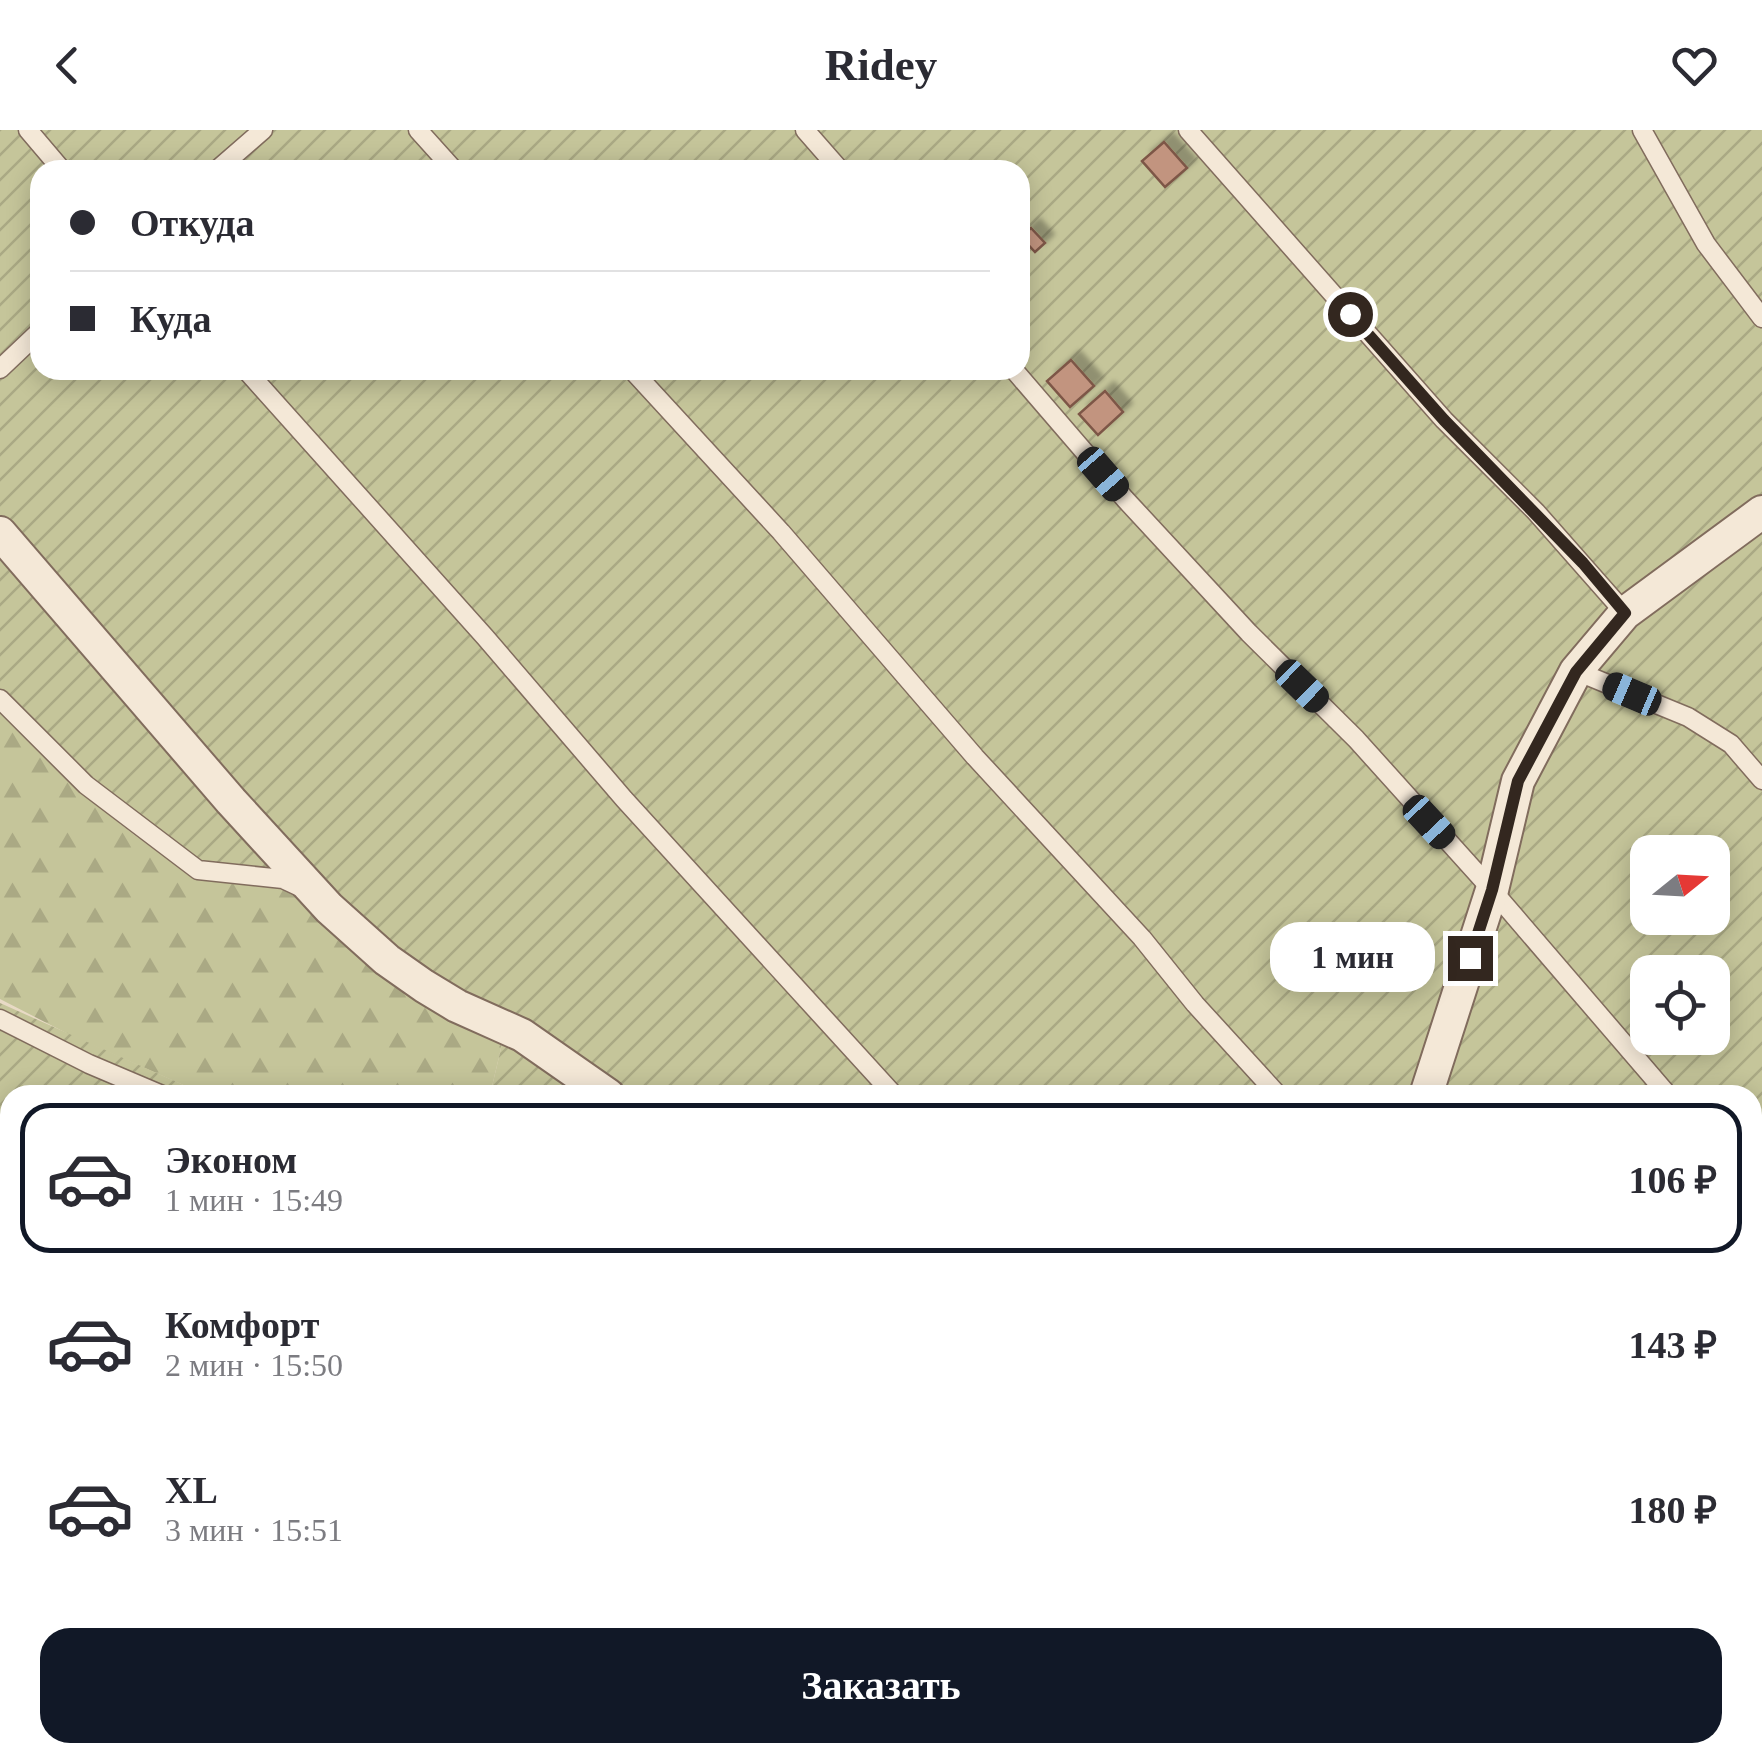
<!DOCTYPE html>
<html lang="ru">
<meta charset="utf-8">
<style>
:root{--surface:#fff;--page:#f7f7f7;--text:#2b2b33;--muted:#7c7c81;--line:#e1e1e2;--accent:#111827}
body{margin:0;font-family:Georgia,serif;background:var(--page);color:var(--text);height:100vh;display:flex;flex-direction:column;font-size:38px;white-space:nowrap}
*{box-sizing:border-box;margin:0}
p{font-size:32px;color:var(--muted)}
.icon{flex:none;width:55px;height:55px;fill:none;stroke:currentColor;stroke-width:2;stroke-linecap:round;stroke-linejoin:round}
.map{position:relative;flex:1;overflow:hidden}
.panel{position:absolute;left:0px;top:955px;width:1762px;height:678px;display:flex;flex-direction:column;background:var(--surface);border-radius:30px 30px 0 0;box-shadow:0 5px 25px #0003}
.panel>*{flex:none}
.top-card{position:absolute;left:30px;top:30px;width:1000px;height:220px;border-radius:30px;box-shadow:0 5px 25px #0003;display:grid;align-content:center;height:220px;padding:0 40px;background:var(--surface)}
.needle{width:65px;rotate:72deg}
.fabs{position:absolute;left:1630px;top:705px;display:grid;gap:20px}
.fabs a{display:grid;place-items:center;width:100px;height:100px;border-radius:20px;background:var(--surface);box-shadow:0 5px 25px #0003;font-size:50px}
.end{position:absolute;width:45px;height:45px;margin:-22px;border:12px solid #33271f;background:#fff;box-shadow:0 0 0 5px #fff}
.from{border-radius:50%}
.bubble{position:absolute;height:70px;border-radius:30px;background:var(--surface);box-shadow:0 5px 25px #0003;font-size:32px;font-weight:800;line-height:70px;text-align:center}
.car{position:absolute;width:30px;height:60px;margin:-30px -15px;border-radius:12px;box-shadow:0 0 8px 2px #0007;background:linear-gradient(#222 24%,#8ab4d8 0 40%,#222 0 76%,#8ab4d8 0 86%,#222 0)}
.top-card b{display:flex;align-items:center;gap:35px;height:95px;font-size:38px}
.top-card b+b{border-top:2px solid var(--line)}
.top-card i{width:25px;height:25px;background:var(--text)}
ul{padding:18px 0 0;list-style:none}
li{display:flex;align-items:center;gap:30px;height:150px;margin:0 20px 15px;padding:0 20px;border:5px solid transparent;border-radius:30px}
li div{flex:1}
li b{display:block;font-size:38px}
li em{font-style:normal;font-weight:800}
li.on{border-color:var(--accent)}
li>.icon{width:90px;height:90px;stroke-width:1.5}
.primary-button{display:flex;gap:20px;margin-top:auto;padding:20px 40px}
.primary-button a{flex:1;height:115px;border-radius:30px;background:var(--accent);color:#fff;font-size:40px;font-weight:800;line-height:115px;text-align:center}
header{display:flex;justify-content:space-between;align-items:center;height:130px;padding:0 40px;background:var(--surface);font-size:45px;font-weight:800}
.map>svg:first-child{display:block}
.forest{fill:url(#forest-firs)}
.garden{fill:url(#garden-furrows);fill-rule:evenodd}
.building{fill:#c2947f;stroke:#7d5646;stroke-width:2.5;filter:url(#shadow)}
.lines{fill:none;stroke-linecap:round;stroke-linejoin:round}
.service-casing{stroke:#816c5d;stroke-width:21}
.minor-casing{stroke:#816c5d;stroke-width:36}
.service{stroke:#f4e8d7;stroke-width:18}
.minor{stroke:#f4e8d7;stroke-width:32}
.route{stroke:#33271f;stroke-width:12}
</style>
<header><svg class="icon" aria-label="back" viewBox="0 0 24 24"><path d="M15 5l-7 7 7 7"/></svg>Ridey<svg class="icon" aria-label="heart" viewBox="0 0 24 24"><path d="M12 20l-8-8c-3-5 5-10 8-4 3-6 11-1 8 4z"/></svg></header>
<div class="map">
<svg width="1762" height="1632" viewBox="0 0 1762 1632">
<defs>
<pattern id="forest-firs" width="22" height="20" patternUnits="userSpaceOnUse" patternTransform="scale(2.5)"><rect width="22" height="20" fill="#c5c59a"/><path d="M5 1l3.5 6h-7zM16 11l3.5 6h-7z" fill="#aaa984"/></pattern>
<pattern id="garden-furrows" width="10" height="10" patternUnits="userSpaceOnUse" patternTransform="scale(2.5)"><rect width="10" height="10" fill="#c5c59a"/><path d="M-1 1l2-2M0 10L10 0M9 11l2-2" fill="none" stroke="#aaa984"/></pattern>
<filter id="shadow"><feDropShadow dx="9" dy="-9" stdDeviation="2.5" flood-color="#0004"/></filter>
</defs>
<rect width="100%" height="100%" fill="#e8dac5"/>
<path class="forest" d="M0,580l82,83 51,41 60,42 89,12 27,13 143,116 50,27 -12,51h-284l-134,-59 -72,-37z"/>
<g class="garden">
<path d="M0,0h1762v1412h-10v-447h-1262l12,-51 -50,-27 -143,-116 -27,-13 -89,-12 -60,-42 -51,-41 -82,-83zM40,40h980v200h-980zM1648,722h64v66h-64zM1648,842h64v66h-64z"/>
<path d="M0,873l206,92h-196v631h-10z"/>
</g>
<g class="building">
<path d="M1164,12l23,26 -22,19 -23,-26z"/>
<path d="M1031,98l14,15 -10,9 -14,-15z"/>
<path d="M1071,230l23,26 -24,21 -23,-26z"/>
<path d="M1105,261l18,21 -25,23 -19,-21z"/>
</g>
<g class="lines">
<g class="service-casing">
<g id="service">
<path d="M28,0l34,40"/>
<path d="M418,0l36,40"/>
<path d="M805,0l35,40"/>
<path d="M1188,0l256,290 92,92 89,101"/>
<path d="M1642,0l64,114 56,74"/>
<path d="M217,40l46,-40"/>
<path d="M0,239l40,-38"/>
<path d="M246,240l239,267 139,162 270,296"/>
<path d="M632,240l149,162 194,225 167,181 53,66 83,91"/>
<path d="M1014,240l111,129 124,134 107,106 136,151 176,205"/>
<path d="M1576,541l112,46 43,27 31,36"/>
<path d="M0,569l86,86 112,85 85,9 15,7"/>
<path d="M0,889l89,45 73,31"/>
<path d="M0,1033l10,1"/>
<path d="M1752,1063l10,11"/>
<path d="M0,1320l10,1"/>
<path d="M0,1604h10"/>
<path d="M119,1622l8,3 2,7"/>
</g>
</g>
<g class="minor-casing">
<g id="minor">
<path d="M0,403l231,268 98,107 58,52 37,26 33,20 65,29 86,60"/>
<path d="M1426,965l66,-205 26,-109 58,-110 49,-58 137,-101"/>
<path d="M1263,1622l1,10"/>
</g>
</g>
<use href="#service" class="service"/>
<use href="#minor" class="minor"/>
</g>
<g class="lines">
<path class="route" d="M1350,184l94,106 139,143 42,50 -49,59 -58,109 -26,109 -22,68"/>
</g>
</svg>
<div class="fabs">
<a><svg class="needle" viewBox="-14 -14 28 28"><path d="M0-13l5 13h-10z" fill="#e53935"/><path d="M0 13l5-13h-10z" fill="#7c7c81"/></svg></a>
<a><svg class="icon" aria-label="locate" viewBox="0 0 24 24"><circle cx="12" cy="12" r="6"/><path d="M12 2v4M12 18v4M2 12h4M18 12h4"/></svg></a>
</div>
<i class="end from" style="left:1350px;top:184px"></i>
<i class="end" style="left:1470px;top:828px"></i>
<div class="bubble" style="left:1270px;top:792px;width:165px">1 мин</div>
<i class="car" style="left:1103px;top:344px;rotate:139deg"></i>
<i class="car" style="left:1302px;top:556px;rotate:134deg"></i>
<i class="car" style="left:1632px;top:564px;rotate:293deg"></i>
<i class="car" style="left:1429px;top:692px;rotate:137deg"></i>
<div class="top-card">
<b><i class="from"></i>Откуда</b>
<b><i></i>Куда</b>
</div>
<section class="panel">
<ul>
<li class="on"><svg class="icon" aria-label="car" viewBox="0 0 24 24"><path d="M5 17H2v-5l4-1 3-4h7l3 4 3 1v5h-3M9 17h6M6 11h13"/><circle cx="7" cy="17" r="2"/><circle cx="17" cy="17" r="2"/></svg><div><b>Эконом</b><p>1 мин · 15:49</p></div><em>106 ₽</em></li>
<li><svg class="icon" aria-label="car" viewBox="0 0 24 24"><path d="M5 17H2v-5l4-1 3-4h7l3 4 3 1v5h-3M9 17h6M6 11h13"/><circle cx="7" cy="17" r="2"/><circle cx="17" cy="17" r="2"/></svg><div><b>Комфорт</b><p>2 мин · 15:50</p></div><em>143 ₽</em></li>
<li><svg class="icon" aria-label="car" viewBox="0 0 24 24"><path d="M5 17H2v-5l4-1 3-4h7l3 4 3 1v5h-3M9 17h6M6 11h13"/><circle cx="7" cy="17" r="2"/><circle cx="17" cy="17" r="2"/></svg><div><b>XL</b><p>3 мин · 15:51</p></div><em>180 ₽</em></li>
</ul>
<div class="primary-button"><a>Заказать</a></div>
</section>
</div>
